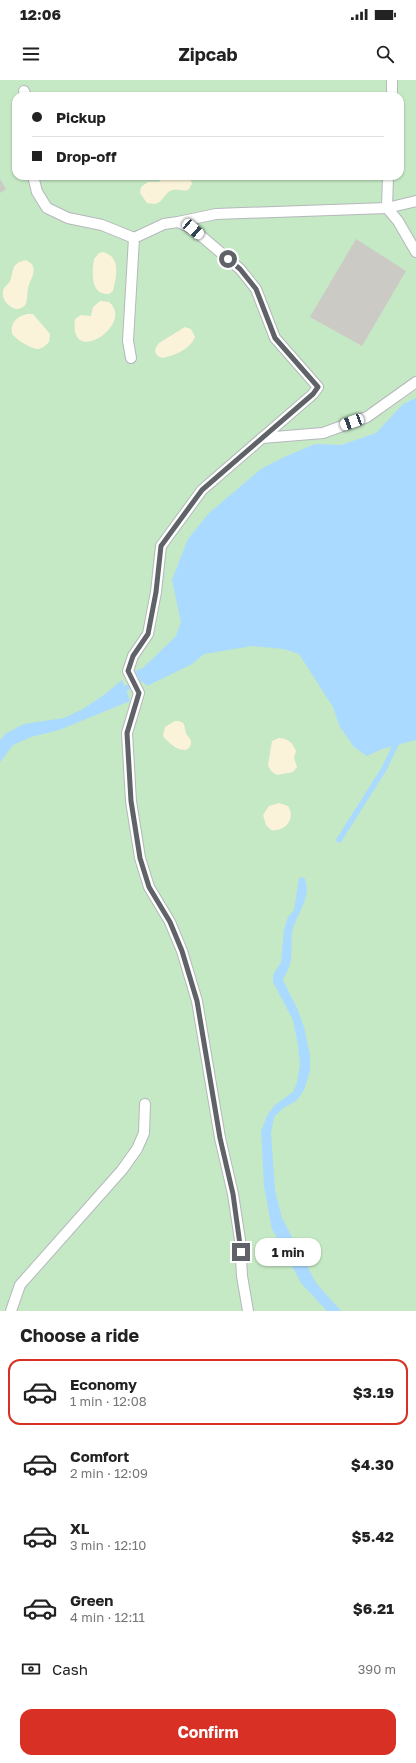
<!DOCTYPE html>
<meta charset="utf-8">
<style>
:root{--surface:#fff;--page:#f6f6f6;--text:#222;--muted:#767676;--line:#e0e0e0;--accent:#d93025}
body{margin:0;font-family:"Golos Text",sans-serif;background:var(--page);color:var(--text);height:100vh;display:flex;flex-direction:column;font-size:15px;white-space:nowrap}
*{box-sizing:border-box;margin:0}
p{font-size:13px;color:var(--muted)}
.icon{flex:none;width:22px;height:22px;fill:none;stroke:currentColor;stroke-width:2;stroke-linecap:round;stroke-linejoin:round}
.map{position:relative;height:1231px;overflow:hidden}
.drawer{display:flex;flex-direction:column;background:var(--surface);flex:1}
.drawer>*{flex:none}
.guide{position:absolute;left:12px;top:12px;width:392px;height:88px;border-radius:12px;box-shadow:0 1px 3px #0004;display:grid;align-content:center;height:88px;padding:0 20px;background:var(--surface)}
.end{position:absolute;width:18px;height:18px;margin:-9px;border:5px solid #5f6368;background:#fff;box-shadow:0 0 0 2px #fff}
.from{border-radius:50%}
.bubble{position:absolute;height:28px;border-radius:12px;background:var(--surface);box-shadow:0 1px 3px #0004;font-size:13px;font-weight:700;line-height:28px;text-align:center}
.car{position:absolute;width:12px;height:24px;margin:-12px -6px;border-radius:5px;box-shadow:0 0 3px 1px #0007;background:linear-gradient(#fff 24%,#345 0 40%,#fff 0 76%,#345 0 86%,#fff 0)}
.guide b{display:flex;align-items:center;gap:14px;height:38px;font-size:15px}
.guide b+b{border-top:1px solid var(--line)}
.guide i{width:10px;height:10px;background:var(--text)}
ul{padding:0;list-style:none}
li{display:flex;align-items:center;gap:12px;height:66px;margin:0 8px 6px;padding:0 12px;border:2px solid transparent;border-radius:12px}
li div{flex:1}
li b{display:block;font-size:15px}
li em{font-style:normal;font-weight:700}
li.selected{border-color:var(--accent)}
li>.icon{width:36px;height:36px;stroke-width:1.5}
h2{padding:0 20px;font-size:18px;line-height:48px}
.pay{display:flex;align-items:center;gap:10px;height:44px;padding:0 20px;font-size:15px}
.pay p{margin-inline-start:auto}
.action{display:flex;gap:8px;margin-top:auto;padding:8px 20px}
.action a{flex:1;height:46px;border-radius:12px;background:var(--accent);color:#fff;font-size:16px;font-weight:700;line-height:46px;text-align:center}
.status{display:flex;justify-content:space-between;align-items:center;height:28px;padding:0 20px;background:var(--surface);direction:ltr}
.status svg{height:11px;fill:currentColor}
header{display:flex;justify-content:space-between;align-items:center;height:52px;padding:0 20px;background:var(--surface);font-size:18px;font-weight:700}
.map>svg:first-child{display:block}
.green{fill:#c5e8c5;fill-rule:evenodd}
.sand{fill:#fbf3d9}
.water{fill:#aadaff}
.lines{fill:none;stroke-linecap:round;stroke-linejoin:round}
.stream{stroke:#aadaff;stroke-width:5.5}
.building{fill:#cccac5}
.lane-casing{stroke:#b5b8bc;stroke-width:12}
.lane{stroke:#fff;stroke-width:10}
.route{stroke:#5f6368;stroke-width:5}
</style>
<div class="status"><b>12:06</b><svg viewBox="0 0 49 12"><path d="M0 12V9h3v3zM5 12V6h3v6zM10 12V3h3v9zM15 12V0h3v12zM26 1h20v11H26zM47 4h2v5h-2z"/></svg></div>
<header><svg class="icon" aria-label="menu" viewBox="0 0 24 24"><path d="M4 6h16M4 12h16M4 18h16"/></svg>Zipcab<svg class="icon" aria-label="search" viewBox="0 0 24 24"><circle cx="10" cy="10" r="6"/><path d="M15 15l6 6"/></svg></header>
<div class="map">
<svg width="416" height="1231" viewBox="0 0 416 1231">
<rect width="100%" height="100%" fill="#f1efe8"/>
<path class="green" d="M0,0h416v1231h-416zM16,16h384v80h-384z"/>
<g class="sand">
<path d="M163,96h27l2,8 -4,6c-6,2 -11,-2 -16,0 -11,5 -8,17 -25,13l-7,-10 1,-6 7,-5h11z"/>
<path d="M103,172c19,5 13,25 10,39l-4,3c-19,1 -17,-22 -15,-35l5,-6z"/>
<path d="M26,180l6,4c5,10 -3,16 -4,25 -2,9 2,19 -12,20 -9,-3 -16,-11 -12,-21 2,-2 4,-4 6,-7 4,-9 0,-18 16,-21z"/>
<path d="M100,221l9,1c27,22 -41,67 -34,17l6,-4 10,1 2,-9z"/>
<path d="M27,234h6l17,20 -1,8c-3,3 -7,7 -11,7 -7,0 -21,-9 -26,-15 -2,-11 4,-17 15,-20z"/>
<path d="M185,247l6,2 4,8c-5,12 -21,19 -33,21 -8,-3 -9,-8 -3,-15z"/>
<path d="M175,641c13,0 8,7 12,14 2,3 5,5 4,9 -5,15 -24,-2 -28,-8l2,-9z"/>
<path d="M279,658c10,1 13,4 17,13l-2,7 3,9 -4,5 -16,3 -6,-4 -3,-6 4,-24z"/>
<path d="M279,723l9,3c8,12 -2,26 -17,24l-5,-5 -3,-10 6,-9z"/>
</g>
<g class="water">
<path d="M416,318v342l-34,9 -15,7 -13,-9 -14,-20 -7,-20 -34,-53 -15,-5 -32,-3 -48,8 -12,10 -45,22 -13,-14 10,-5 32,-31 5,-14 -9,-42 16,-41 21,-26 52,-44 21,-11 33,-14 26,1 35,-12 27,-29z"/>
<path d="M122,600l8,21 -71,29 -28,7 -18,8 -13,17v-22l5,-6 19,-10 40,-6 19,-9 21,-14z"/>
<path d="M302,797l3,2c7,19 -9,35 -13,53 -1,8 0,17 -1,25 0,8 -5,16 -8,23l14,28 7,19 6,28v16l-6,19 -8,11 -13,7 -9,9 -3,16 4,57 7,28 34,65 25,28h-14l-26,-28 -29,-54 -8,-43 -3,-55 7,-17 7,-9 18,-13 4,-9 3,-18 -2,-20 -5,-25 -20,-38v-7l8,-13 3,-33 4,-12 6,-7 5,-31z"/>
</g>
<g class="lines">
<g class="stream">
<path d="M119,613l27,-17"/>
<path d="M339,760l45,-71 14,-29"/>
</g>
</g>
<g class="building">
<path d="M0,99l6,10 -6,4z"/>
<path d="M356,159l50,32 -44,75 -52,-29z"/>
</g>
<g class="lines">
<g class="lane-casing">
<g id="lane">
<path d="M24,11l2,5"/>
<path d="M392,16v-16"/>
<path d="M33,96l4,16 10,16 21,10 34,7 32,13"/>
<path d="M416,121l-29,7 11,13 18,31"/>
<path d="M178,142l38,-8 171,-6 1,-32"/>
<path d="M131,278l-3,-17 6,-103 30,-14 14,-2 15,7 47,40 16,20 19,49 43,49 -5,7 -111,96 -41,56 -5,46 -8,42 -15,22 -5,15 11,22 -12,40 4,68 9,57 9,29 21,35 12,29 15,50 23,137 13,56 7,46 2,36 6,35"/>
<path d="M262,358l61,-5 44,-16 49,-35"/>
<path d="M11,1231l9,-26 102,-115 15,-21 7,-16 1,-29"/>
</g>
</g>
<use href="#lane" class="lane"/>
</g>
<g class="lines">
<path class="route" d="M228,179l12,10 16,20 19,49 43,49 -5,7 -111,96 -41,56 -5,46 -8,42 -15,22 -5,15 11,22 -12,40 4,68 9,57 9,29 21,35 12,29 15,50 23,137 13,56 8,58"/>
</g>
</svg>
<i class="end from" style="left:228px;top:179px"></i>
<i class="end" style="left:241px;top:1172px"></i>
<div class="bubble" style="left:255px;top:1158px;width:66px">1 min</div>
<i class="car" style="left:193px;top:149px;rotate:131deg"></i>
<i class="car" style="left:352px;top:342px;rotate:250deg"></i>
<div class="guide">
<b><i class="from"></i>Pickup</b>
<b><i></i>Drop-off</b>
</div>
</div>
<section class="drawer">
<h2>Choose a ride</h2>
<ul>
<li class="selected"><svg class="icon" aria-label="car" viewBox="0 0 24 24"><path d="M5 17H2v-5l4-1 3-4h7l3 4 3 1v5h-3M9 17h6M6 11h13"/><circle cx="7" cy="17" r="2"/><circle cx="17" cy="17" r="2"/></svg><div><b>Economy</b><p>1 min · 12:08</p></div><em>$3.19</em></li>
<li><svg class="icon" aria-label="car" viewBox="0 0 24 24"><path d="M5 17H2v-5l4-1 3-4h7l3 4 3 1v5h-3M9 17h6M6 11h13"/><circle cx="7" cy="17" r="2"/><circle cx="17" cy="17" r="2"/></svg><div><b>Comfort</b><p>2 min · 12:09</p></div><em>$4.30</em></li>
<li><svg class="icon" aria-label="car" viewBox="0 0 24 24"><path d="M5 17H2v-5l4-1 3-4h7l3 4 3 1v5h-3M9 17h6M6 11h13"/><circle cx="7" cy="17" r="2"/><circle cx="17" cy="17" r="2"/></svg><div><b>XL</b><p>3 min · 12:10</p></div><em>$5.42</em></li>
<li><svg class="icon" aria-label="car" viewBox="0 0 24 24"><path d="M5 17H2v-5l4-1 3-4h7l3 4 3 1v5h-3M9 17h6M6 11h13"/><circle cx="7" cy="17" r="2"/><circle cx="17" cy="17" r="2"/></svg><div><b>Green</b><p>4 min · 12:11</p></div><em>$6.21</em></li>
</ul>
<div class="pay"><svg class="icon" aria-label="cash" viewBox="0 0 24 24"><path d="M3 7h18v10H3z"/><circle cx="12" cy="12" r="2"/></svg>Cash<p>390 m</p></div>
<div class="action"><a>Confirm</a></div>
</section>
